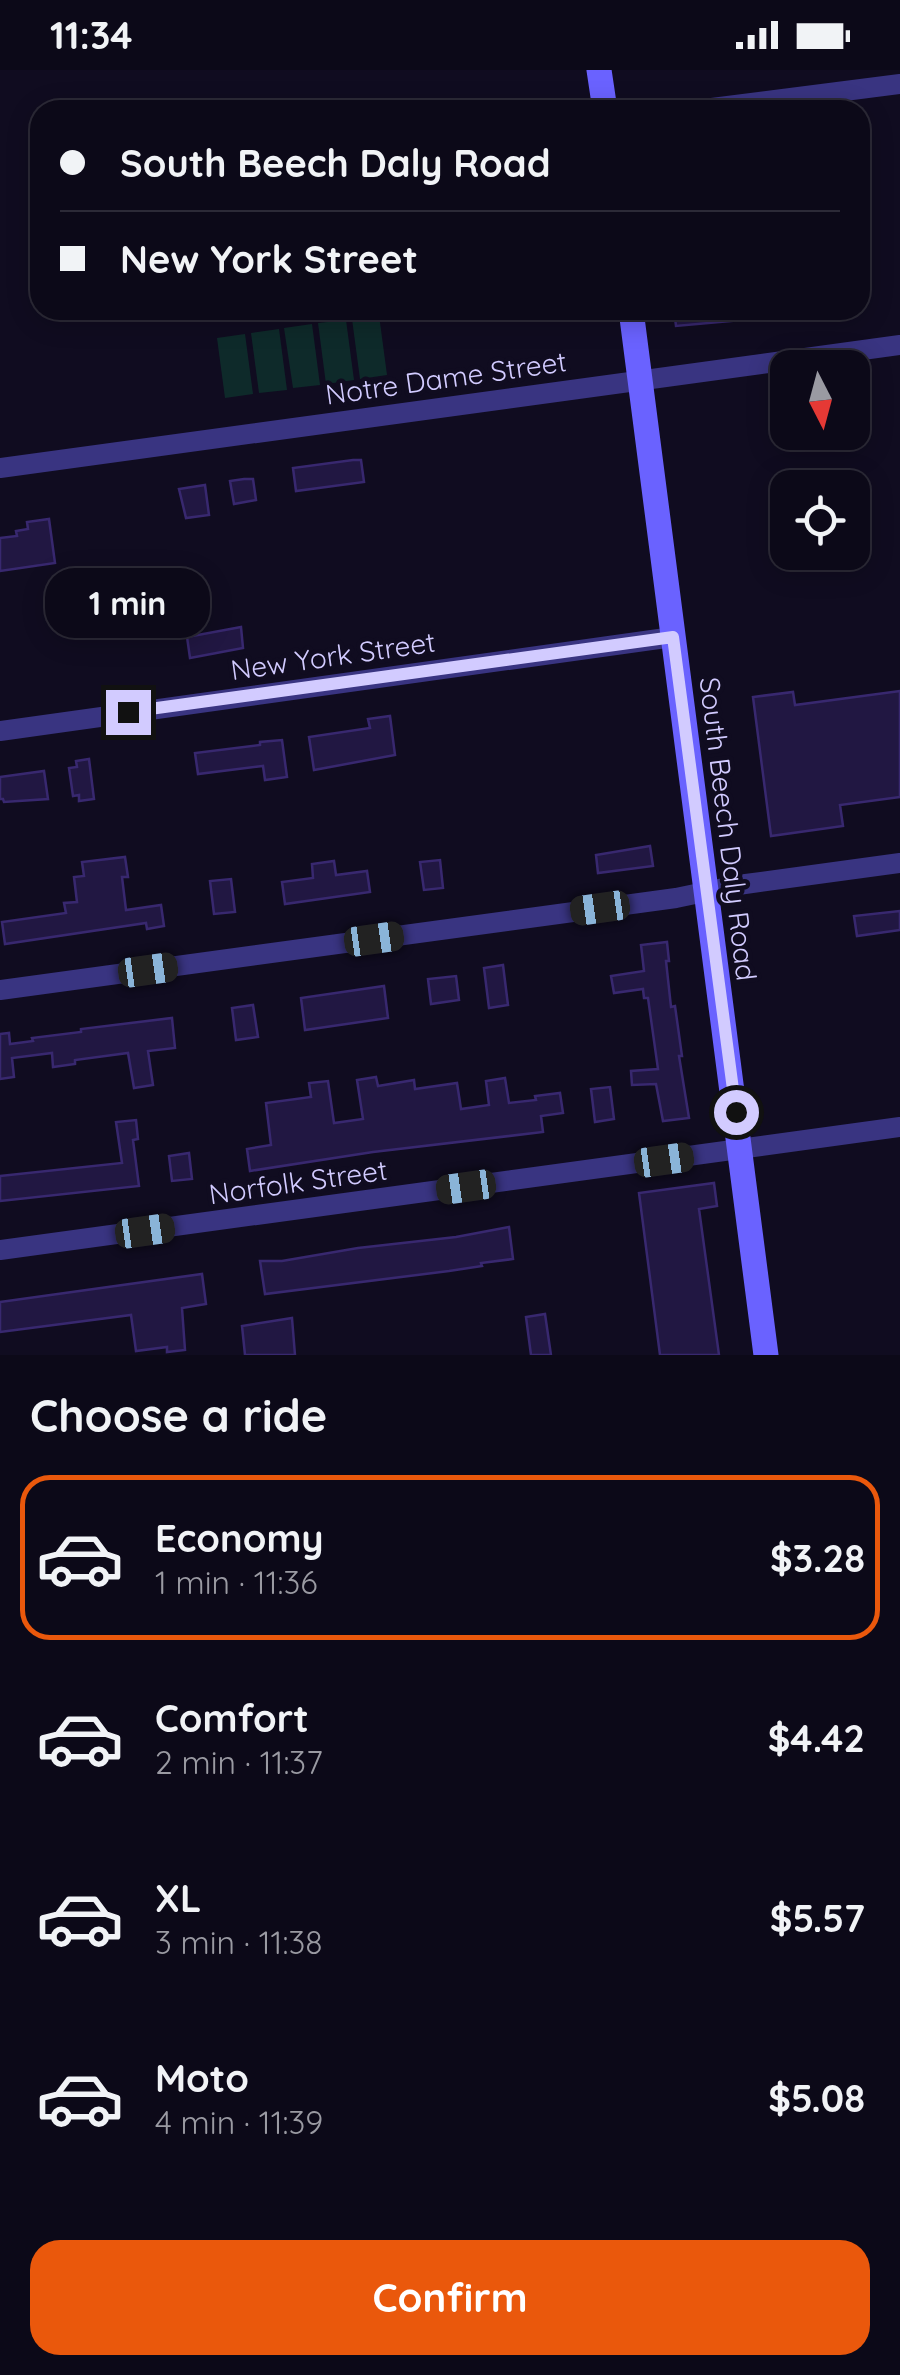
<!DOCTYPE html>
<meta charset="utf-8">
<style>
:root{--surface:#0c0918;--page:#1a1725;--text:#f1f3f6;--muted:#9a9aa2;--line:#2c2a37;--accent:#ea580c}
body{margin:0;font-family:Quicksand,sans-serif;background:var(--page);color:var(--text);height:100vh;display:flex;flex-direction:column;font-size:38px;white-space:nowrap}
*{box-sizing:border-box;margin:0}
p{font-size:32px;color:var(--muted)}
.icon{flex:none;width:55px;height:55px;fill:none;stroke:currentColor;stroke-width:2;stroke-linecap:round;stroke-linejoin:round}
.map{position:relative;height:1285px;overflow:hidden}
.panel{display:flex;flex-direction:column;background:var(--surface);flex:1}
.panel>*{flex:none}
.hud{position:absolute;left:30px;top:30px;width:840px;height:220px;border-radius:30px;box-shadow:0 5px 25px #0003,0 0 0 2px var(--line);display:grid;align-content:center;height:220px;padding:0 30px;background:var(--surface)}
.needle{width:65px;rotate:174deg}
.fabs{position:absolute;left:770px;top:280px;display:grid;gap:20px}
.fabs a{display:grid;place-items:center;width:100px;height:100px;border-radius:20px;background:var(--surface);box-shadow:0 5px 25px #0003,0 0 0 2px var(--line);font-size:50px}
.end{position:absolute;width:45px;height:45px;margin:-22px;border:12px solid #d2cbff;background:#111;box-shadow:0 0 0 5px #111}
.from{border-radius:50%}
.bubble{position:absolute;height:70px;border-radius:30px;background:var(--surface);box-shadow:0 5px 25px #0003,0 0 0 2px var(--line);font-size:32px;font-weight:700;line-height:70px;text-align:center}
.car{position:absolute;width:30px;height:60px;margin:-30px -15px;border-radius:12px;box-shadow:0 0 8px 2px #0007;background:linear-gradient(#222 24%,#8ab4d8 0 40%,#222 0 76%,#8ab4d8 0 86%,#222 0)}
.hud b{display:flex;align-items:center;gap:35px;height:95px;font-size:38px}
.hud b+b{border-top:2px solid var(--line)}
.hud i{width:25px;height:25px;background:var(--text)}
ul{padding:0;list-style:none}
li{display:flex;align-items:center;gap:30px;height:165px;margin:0 20px 15px;padding:0 10px;border:5px solid transparent;border-radius:30px}
li div{flex:1}
li b{display:block;font-size:38px}
li em{font-style:normal;font-weight:700}
li.active{border-color:var(--accent)}
li>.icon{width:90px;height:90px;stroke-width:1.5}
h2{padding:0 30px;font-size:45px;line-height:120px}
.action{display:flex;gap:20px;margin-top:auto;padding:20px 30px}
.action a{flex:1;height:115px;border-radius:30px;background:var(--accent);color:#fff;font-size:40px;font-weight:700;line-height:115px;text-align:center}
.status{display:flex;justify-content:space-between;align-items:center;height:70px;padding:0 50px;background:var(--surface);direction:ltr}
.status svg{height:28px;fill:currentColor}
.map>svg:first-child{display:block}
.green{fill:#0e2a2a}
.building{fill:#211742;stroke:#38286f;stroke-width:2.5}
.lines{fill:none;stroke-linecap:round;stroke-linejoin:round}
.minor{stroke:#393481;stroke-width:20}
.secondary{stroke:#6a62ff;stroke-width:25}
.route{stroke:#d2cbff;stroke-width:12}
.labels{text-anchor:middle;stroke-width:9;stroke-linejoin:round;paint-order:stroke}
.street-label{font-size:28px;fill:#d2cbff;stroke:#100c20}
</style>
<div class="status"><b>11:34</b><svg viewBox="0 0 49 12"><path d="M0 12V9h3v3zM5 12V6h3v6zM10 12V3h3v9zM15 12V0h3v12zM26 1h20v11H26zM47 4h2v5h-2z"/></svg></div>
<div class="map">
<svg width="900" height="1285" viewBox="0 0 900 1285">
<rect width="100%" height="100%" fill="#100c20"/>
<g class="green">
<path d="M379,245l8,60 -27,4 -8,-60z"/>
<path d="M346,250l8,60 -28,4 -8,-61z"/>
<path d="M312,254l8,61 -27,3 -9,-60z"/>
<path d="M279,259l8,61 -28,3 -8,-60z"/>
<path d="M245,264l8,60 -28,4 -8,-60z"/>
</g>
<g class="building">
<path d="M674,240h78v9l-76,7z"/>
<path d="M353,390h8l3,22 -68,9 -3,-23z"/>
<path d="M244,409h9l3,21 -22,4 -4,-23z"/>
<path d="M205,415l4,30 -23,3 -7,-29z"/>
<path d="M49,449l6,44 -55,8v-33l17,-2 -1,-5 12,-2 -1,-7z"/>
<path d="M241,557l2,21 -53,10 -3,-21z"/>
<path d="M900,621v106l-60,8 3,21 -72,10 -18,-139 40,-5 2,13z"/>
<path d="M390,646l5,39 -81,15 -5,-33 61,-9 -2,-9z"/>
<path d="M282,670l5,37 -22,3 -2,-14 -65,8 -3,-21 65,-8v-3z"/>
<path d="M89,689l5,40 -15,2v-6l-6,1 -4,-28 8,-1 -1,-6z"/>
<path d="M44,701l4,28 -44,3 -1,-3h-3v-22z"/>
<path d="M650,776l3,20 -55,7 -2,-18z"/>
<path d="M125,787l3,20h-6l4,33 35,-5 3,21 -17,3 -1,-6 -141,21 -3,-22 64,-9 -2,-10 13,-1 -3,-25 10,-1 -2,-14z"/>
<path d="M440,790l3,28 -19,2 -4,-28z"/>
<path d="M334,791l2,14 31,-4 3,21 -85,12 -3,-22 31,-4 -1,-14z"/>
<path d="M231,809l4,33 -21,2 -4,-33z"/>
<path d="M900,841v19l-43,6 -3,-20z"/>
<path d="M667,872l2,19h-3l5,46 4,-1 7,50h-3l10,62 -26,3 -7,-37 -24,1 -1,-14 27,-2 -10,-71h-4l-1,-9 -29,4 -3,-17 33,-5 -3,-26z"/>
<path d="M503,895l5,40 -19,3 -5,-40z"/>
<path d="M456,906l3,24 -28,4 -3,-25z"/>
<path d="M384,916l4,32 -83,12 -4,-32z"/>
<path d="M253,935l5,32 -22,3 -4,-32z"/>
<path d="M172,948l3,30 -27,3 5,34 -19,3 -6,-35 -53,7v4l-22,3 -1,-14 -40,5 2,19 -14,2v-45l9,-1 1,11 23,-3 -1,-3 49,-6v-3z"/>
<path d="M376,1007l2,9 36,-6 1,9 42,-6 4,26 28,-4 -3,-24 19,-3 4,25 27,-3 -1,-4 25,-3 3,20 -22,3 2,16 -170,20 -123,19 -3,-22 24,-4 -5,-42 45,-6 -2,-14 19,-2 6,42 29,-4 -6,-39z"/>
<path d="M610,1017l4,32 -19,3 -4,-33z"/>
<path d="M136,1050l2,19 -5,1 6,46 -139,15v-25l122,-13 -6,-41z"/>
<path d="M189,1083l3,26 -20,2 -3,-25z"/>
<path d="M714,1113l3,23 -18,3 20,146h-59l-21,-162z"/>
<path d="M509,1157l4,32 -32,4 1,3 -33,5 -184,23 -5,-33h22l76,-13 98,-11z"/>
<path d="M202,1204l4,30 -24,4 3,42 -18,2v-5l-31,4 -5,-36 -131,17v-30z"/>
<path d="M545,1244l6,41h-20l-5,-38z"/>
<path d="M292,1248l3,37h-50l-3,-29z"/>
</g>
<g class="lines">
<g class="minor">
<path d="M696,40l204,-26"/>
<path d="M0,398l900,-123"/>
<path d="M0,661l673,-94"/>
<path d="M0,920l676,-92 62,-13 162,-22"/>
<path d="M0,1180l900,-123"/>
</g>
<g class="secondary">
<path d="M599,0l6,40"/>
<path d="M631,240l135,1045"/>
</g>
</g>
<g class="lines">
<path class="route" d="M128,642l545,-75 63,475"/>
</g>
<g class="labels">
<g class="street-label">
<text transform="translate(446 308) rotate(-8)" y="10">Notre Dame Street</text>
<text transform="translate(333 586) rotate(-8)" y="10">New York Street</text>
<text transform="translate(728 759) rotate(83)" y="10">South Beech Daly Road</text>
<text transform="translate(298 1112) rotate(-8)" y="10">Norfolk Street</text>
</g>
</g>
</svg>
<div class="fabs">
<a><svg class="needle" viewBox="-14 -14 28 28"><path d="M0-13l5 13h-10z" fill="#e53935"/><path d="M0 13l5-13h-10z" fill="#9a9aa2"/></svg></a>
<a><svg class="icon" aria-label="locate" viewBox="0 0 24 24"><circle cx="12" cy="12" r="6"/><path d="M12 2v4M12 18v4M2 12h4M18 12h4"/></svg></a>
</div>
<i class="end from" style="left:736px;top:1042px"></i>
<i class="end" style="left:128px;top:642px"></i>
<div class="bubble" style="left:45px;top:498px;width:165px">1 min</div>
<i class="car" style="left:600px;top:838px;rotate:262deg"></i>
<i class="car" style="left:374px;top:869px;rotate:82deg"></i>
<i class="car" style="left:148px;top:900px;rotate:82deg"></i>
<i class="car" style="left:664px;top:1090px;rotate:82deg"></i>
<i class="car" style="left:466px;top:1117px;rotate:262deg"></i>
<i class="car" style="left:145px;top:1161px;rotate:82deg"></i>
<div class="hud">
<b><i class="from"></i>South Beech Daly Road</b>
<b><i></i>New York Street</b>
</div>
</div>
<section class="panel">
<h2>Choose a ride</h2>
<ul>
<li class="active"><svg class="icon" aria-label="car" viewBox="0 0 24 24"><path d="M5 17H2v-5l4-1 3-4h7l3 4 3 1v5h-3M9 17h6M6 11h13"/><circle cx="7" cy="17" r="2"/><circle cx="17" cy="17" r="2"/></svg><div><b>Economy</b><p>1 min · 11:36</p></div><em>$3.28</em></li>
<li><svg class="icon" aria-label="car" viewBox="0 0 24 24"><path d="M5 17H2v-5l4-1 3-4h7l3 4 3 1v5h-3M9 17h6M6 11h13"/><circle cx="7" cy="17" r="2"/><circle cx="17" cy="17" r="2"/></svg><div><b>Comfort</b><p>2 min · 11:37</p></div><em>$4.42</em></li>
<li><svg class="icon" aria-label="car" viewBox="0 0 24 24"><path d="M5 17H2v-5l4-1 3-4h7l3 4 3 1v5h-3M9 17h6M6 11h13"/><circle cx="7" cy="17" r="2"/><circle cx="17" cy="17" r="2"/></svg><div><b>XL</b><p>3 min · 11:38</p></div><em>$5.57</em></li>
<li><svg class="icon" aria-label="car" viewBox="0 0 24 24"><path d="M5 17H2v-5l4-1 3-4h7l3 4 3 1v5h-3M9 17h6M6 11h13"/><circle cx="7" cy="17" r="2"/><circle cx="17" cy="17" r="2"/></svg><div><b>Moto</b><p>4 min · 11:39</p></div><em>$5.08</em></li>
</ul>
<div class="action"><a>Confirm</a></div>
</section>
